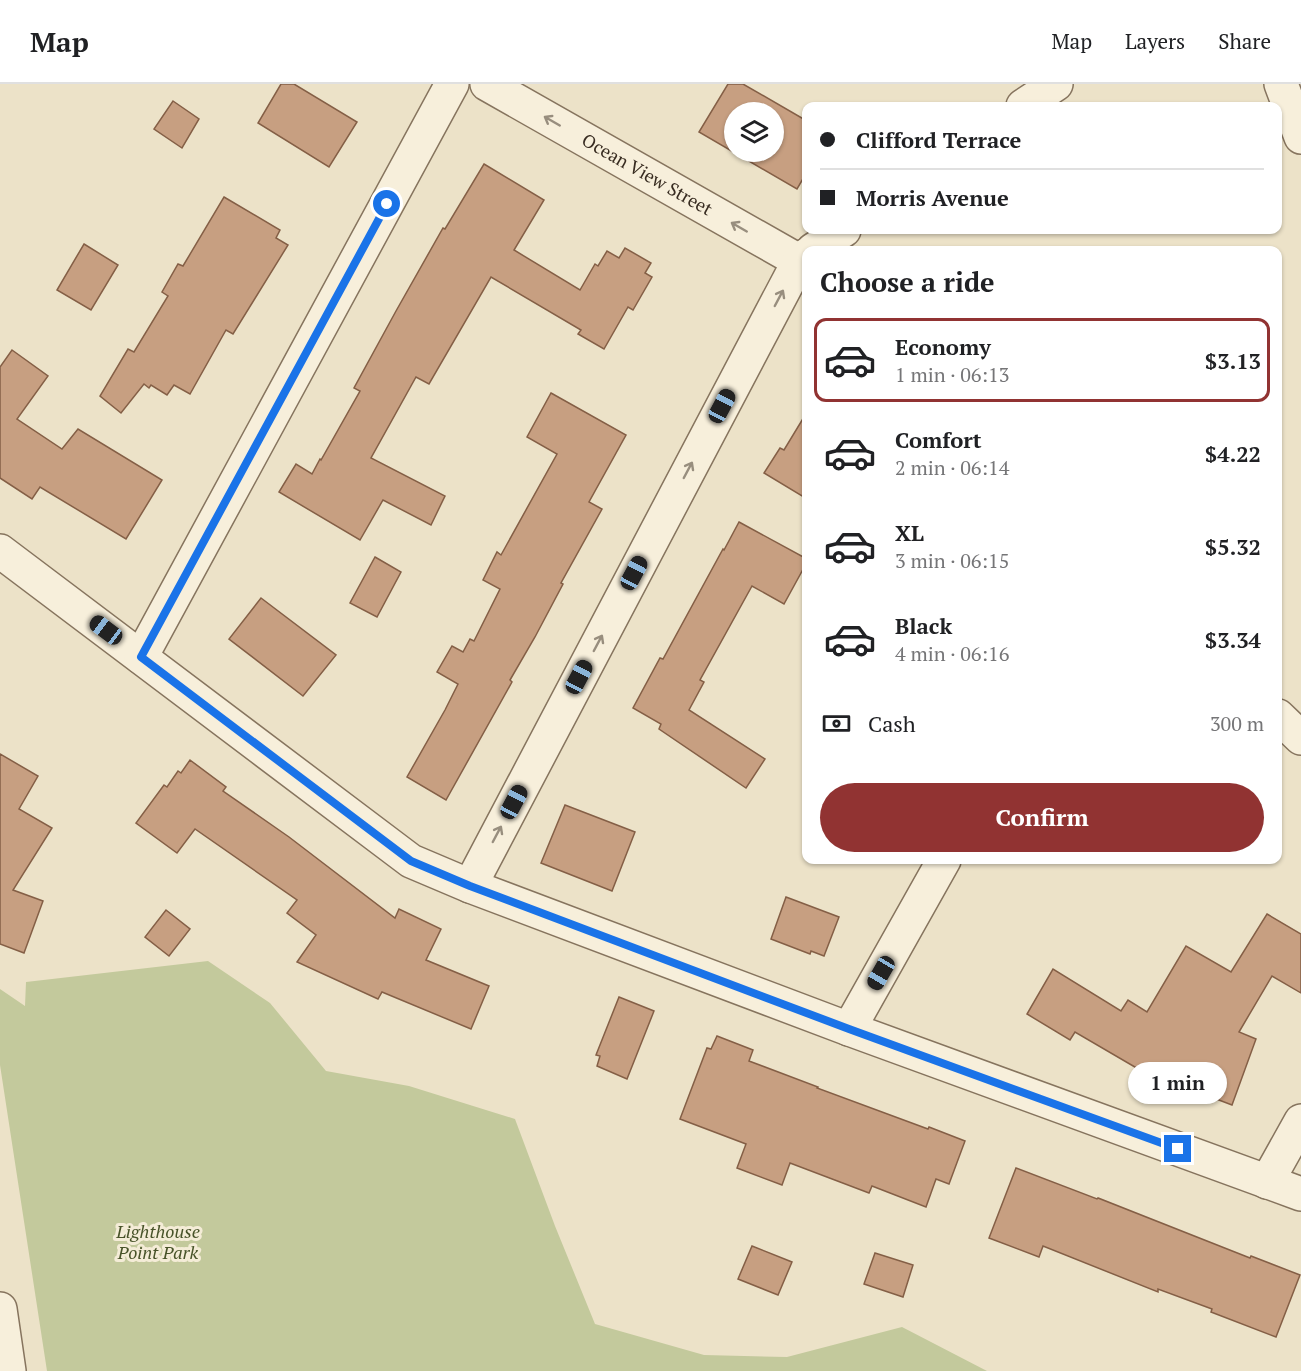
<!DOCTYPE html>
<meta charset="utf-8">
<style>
:root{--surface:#fff;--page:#f6f6f6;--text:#202124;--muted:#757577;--line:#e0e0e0;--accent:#913332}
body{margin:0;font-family:"PT Serif",serif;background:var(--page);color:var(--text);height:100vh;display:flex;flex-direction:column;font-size:22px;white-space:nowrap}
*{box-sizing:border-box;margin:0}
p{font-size:20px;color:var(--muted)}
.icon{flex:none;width:33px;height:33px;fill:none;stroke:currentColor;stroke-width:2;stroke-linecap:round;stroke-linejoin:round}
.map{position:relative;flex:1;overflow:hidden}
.details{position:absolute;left:802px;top:162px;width:480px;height:618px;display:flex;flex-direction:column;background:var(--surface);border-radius:12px;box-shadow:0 2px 4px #0004}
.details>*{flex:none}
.banner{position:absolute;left:802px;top:18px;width:480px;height:132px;border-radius:12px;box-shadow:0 2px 4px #0004;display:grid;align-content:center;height:132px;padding:0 18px;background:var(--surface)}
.tools{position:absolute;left:724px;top:18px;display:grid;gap:12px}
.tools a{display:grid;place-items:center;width:60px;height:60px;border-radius:50%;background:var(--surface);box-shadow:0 2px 4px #0004;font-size:30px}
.end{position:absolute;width:27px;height:27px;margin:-14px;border:8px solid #1a73e8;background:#fff;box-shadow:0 0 0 3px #fff}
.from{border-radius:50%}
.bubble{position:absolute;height:42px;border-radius:21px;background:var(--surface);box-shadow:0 2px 4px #0004;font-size:20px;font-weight:600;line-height:42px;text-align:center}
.car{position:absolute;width:18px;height:36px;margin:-18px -9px;border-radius:8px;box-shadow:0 0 4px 2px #0007;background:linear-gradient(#222 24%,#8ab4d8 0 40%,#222 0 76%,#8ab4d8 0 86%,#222 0)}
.banner b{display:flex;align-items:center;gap:21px;height:57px;font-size:22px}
.banner b+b{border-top:2px solid var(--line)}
.banner i{width:15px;height:15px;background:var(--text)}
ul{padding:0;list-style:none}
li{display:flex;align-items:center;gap:18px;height:84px;margin:0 12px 9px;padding:0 6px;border:3px solid transparent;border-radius:12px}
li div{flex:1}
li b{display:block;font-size:22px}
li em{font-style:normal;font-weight:600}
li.selected{border-color:var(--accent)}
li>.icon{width:54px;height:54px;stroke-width:1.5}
h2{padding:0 18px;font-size:27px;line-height:72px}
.pay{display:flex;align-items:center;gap:15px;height:66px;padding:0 18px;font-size:22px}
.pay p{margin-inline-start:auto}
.action{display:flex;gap:12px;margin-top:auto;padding:12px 18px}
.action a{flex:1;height:69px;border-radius:36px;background:var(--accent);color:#fff;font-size:24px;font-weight:600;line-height:69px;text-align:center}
header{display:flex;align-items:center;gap:36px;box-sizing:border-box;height:84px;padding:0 30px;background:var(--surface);border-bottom:2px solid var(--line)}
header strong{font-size:28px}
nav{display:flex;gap:33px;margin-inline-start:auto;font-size:21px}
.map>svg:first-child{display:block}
.green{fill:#c3c99c}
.building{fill:#c79f81;stroke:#845f46;stroke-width:1.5;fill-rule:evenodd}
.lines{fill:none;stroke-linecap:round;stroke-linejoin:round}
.minor-casing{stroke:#86745e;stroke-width:36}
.minor{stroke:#f7efdb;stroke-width:33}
.oneway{stroke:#988e7e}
.route{stroke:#1a73e8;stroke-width:8}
.labels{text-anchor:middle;stroke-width:6;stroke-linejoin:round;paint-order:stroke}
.street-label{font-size:18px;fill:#382c21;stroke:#f4ecd7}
.park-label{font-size:18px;font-style:italic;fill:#485329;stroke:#f4ecd7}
</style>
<header>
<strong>Map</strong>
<nav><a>Map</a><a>Layers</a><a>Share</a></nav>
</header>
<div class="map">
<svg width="1301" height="1287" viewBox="0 0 1301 1287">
<rect width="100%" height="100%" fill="#ece2c8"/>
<path class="green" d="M208,877l62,42 56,68 83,15 106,33 40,107 40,98 109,31 83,2 115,-30 85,44h-940l-47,-306v-76l25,17 1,-24z"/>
<g class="building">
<path d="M281,0h13l63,38 -28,45 -71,-44z"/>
<path d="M728,0h15l64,37v51l-10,17 -98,-57zM735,28h39v40h-39z"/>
<path d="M173,17l26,18 -17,29 -28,-19z"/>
<path d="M484,80l60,36 -30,50 66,40 15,-26 3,2 9,-15 12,7 6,-10 26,15 -6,10 7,4 -19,33 -5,-3 -24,42 -26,-15 3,-4 -90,-53 -62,107 -13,-7 -45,81 74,38 -14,29 -48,-25 -23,40 -81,-48 17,-28 16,10 8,-15 1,1 39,-69 -6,-3 42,-77 47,-83 2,1z"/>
<path d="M224,113l56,33 -4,8 12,7 -55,89 -7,-4 -36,64 -16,-9 -7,10 -16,-10 -2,3 -5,-4 -23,29 -21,-17 28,-47 6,3 34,-56 -6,-4 16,-28 5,2z"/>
<path d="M84,160l34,21 -27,45 -34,-20z"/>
<path d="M12,266l36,26 -31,43 45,30 16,-20 84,51 -36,59 -86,-52 -8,12 -32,-21v-111z"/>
<path d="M551,309l75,42 -37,67 13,7 -41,74 2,1 -28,53 -25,43 2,2 -66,118 -39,-23 38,-67 13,-26 -21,-12 15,-26 11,6 7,-13 4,2 26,-52 -17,-9 14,-28 4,3 56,-101 -30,-17z"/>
<path d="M807,328v87l-43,-26 16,-25 4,2z"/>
<path d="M739,438l68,37v3l-23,42 -32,-18 -52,94 4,2 -15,28 76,49 -19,29 -87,-59 2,-5 -28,-16 27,-50 3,1 60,-110 1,1z"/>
<path d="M375,473l26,15 -24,45 -27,-14z"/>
<path d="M261,514l75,57 -33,41 -74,-57z"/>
<path d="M0,670l38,22 -19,33 33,19 -39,62 30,11 -19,52 -24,-9z"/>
<path d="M190,676l36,27 -3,4 66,46 106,81 4,-9 42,20 -15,31 63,26 -18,43 -89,-37 -4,7 -81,-37 19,-27 -29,-22 10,-13 -102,-71 -18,24 -41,-30 28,-38 3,2 11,-16 3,2z"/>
<path d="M565,721l70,27 -23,59 -71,-28z"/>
<path d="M786,813l53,20 -15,39 -13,-5 -1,3 -39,-15z"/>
<path d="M166,826l24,19 -21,27 -24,-19z"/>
<path d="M1267,830l34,20v59l-29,-17 -33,56 17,7 -24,66 -92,-35 -65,-38 -5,8 -43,-26 26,-45 68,42 7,-11 19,12 39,-66 45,26z"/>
<path d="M619,913l35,14 -27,68 -30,-13 3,-10 -4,-1z"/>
<path d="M717,952l36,14 -4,11 69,26 -1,1 111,41 1,-2 36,14 -16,43 -13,-5 -10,28 -54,-21 -3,7 -79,-30 -8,22 -45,-17 9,-24 -66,-25 27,-71 4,1z"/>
<path d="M1016,1084l81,31 1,-1 152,60 1,-2 49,19 -24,62 -65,-25 1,-3 -54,-20v3l-115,-46 -4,11 -50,-19z"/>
<path d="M752,1162l40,16 -14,33 -40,-16z"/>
<path d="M875,1169l38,12 -10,32 -39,-13z"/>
</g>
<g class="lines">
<g class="minor-casing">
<g id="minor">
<path id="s1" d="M487,0l312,177 8,8"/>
<path d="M1281,0l20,53"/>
<path d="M1023,22l33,-22"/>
<path d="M813,166l31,-20"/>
<path d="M0,467l411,310 59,25 379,143 452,165"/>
<path d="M141,573l311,-573"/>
<path d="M1278,632l23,22"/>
<path d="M470,802l329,-625 8,-6"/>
<path d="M849,945l95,-169"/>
<path d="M1267,1098l34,-61"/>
<path d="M0,1225l9,62"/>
</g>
</g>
<use href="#minor" class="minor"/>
</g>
<defs><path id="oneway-shaft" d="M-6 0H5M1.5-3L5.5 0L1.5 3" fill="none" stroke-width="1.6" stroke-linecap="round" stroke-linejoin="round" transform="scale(1.5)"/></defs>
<g class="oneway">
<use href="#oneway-shaft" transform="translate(552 37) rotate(-150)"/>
<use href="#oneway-shaft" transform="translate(739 143) rotate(-150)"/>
<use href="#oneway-shaft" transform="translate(779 214) rotate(-62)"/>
<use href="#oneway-shaft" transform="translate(688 386) rotate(-62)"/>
<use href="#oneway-shaft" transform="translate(598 559) rotate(-62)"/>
<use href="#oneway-shaft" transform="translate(497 750) rotate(-62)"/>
</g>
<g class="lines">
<path class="route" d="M387,120l-246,453 270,204 59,25 379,143 329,120"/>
</g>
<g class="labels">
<g class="street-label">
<text dy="6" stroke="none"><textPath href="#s1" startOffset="184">Ocean View Street</textPath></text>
</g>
<g class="park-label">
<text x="158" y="1154">Lighthouse<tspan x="158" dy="21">Point Park</tspan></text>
</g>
</g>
</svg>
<div class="tools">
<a><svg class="icon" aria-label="layers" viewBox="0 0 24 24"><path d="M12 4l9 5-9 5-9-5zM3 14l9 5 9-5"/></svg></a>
</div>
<i class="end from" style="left:387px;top:120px"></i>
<i class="end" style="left:1178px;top:1065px"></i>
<div class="bubble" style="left:1128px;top:978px;width:99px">1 min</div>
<i class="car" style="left:722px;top:322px;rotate:28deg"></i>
<i class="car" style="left:634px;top:489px;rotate:28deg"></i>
<i class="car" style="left:106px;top:546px;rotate:307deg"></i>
<i class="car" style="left:579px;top:593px;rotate:28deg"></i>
<i class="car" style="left:514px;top:718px;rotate:28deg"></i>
<i class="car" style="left:881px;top:889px;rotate:210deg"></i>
<div class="banner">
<b><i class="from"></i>Clifford Terrace</b>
<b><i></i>Morris Avenue</b>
</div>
<section class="details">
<h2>Choose a ride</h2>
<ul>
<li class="selected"><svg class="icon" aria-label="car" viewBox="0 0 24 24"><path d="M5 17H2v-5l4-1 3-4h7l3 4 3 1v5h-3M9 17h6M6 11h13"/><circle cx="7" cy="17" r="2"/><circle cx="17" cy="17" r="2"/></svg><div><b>Economy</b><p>1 min · 06:13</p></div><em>$3.13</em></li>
<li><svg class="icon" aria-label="car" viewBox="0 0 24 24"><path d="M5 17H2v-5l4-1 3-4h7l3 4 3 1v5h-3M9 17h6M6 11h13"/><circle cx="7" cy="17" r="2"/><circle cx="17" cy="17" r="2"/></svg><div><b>Comfort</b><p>2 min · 06:14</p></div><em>$4.22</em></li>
<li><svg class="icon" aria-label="car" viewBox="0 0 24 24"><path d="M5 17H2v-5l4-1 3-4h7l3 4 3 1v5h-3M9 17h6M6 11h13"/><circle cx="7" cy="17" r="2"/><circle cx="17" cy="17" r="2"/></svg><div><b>XL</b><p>3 min · 06:15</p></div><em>$5.32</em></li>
<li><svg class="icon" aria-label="car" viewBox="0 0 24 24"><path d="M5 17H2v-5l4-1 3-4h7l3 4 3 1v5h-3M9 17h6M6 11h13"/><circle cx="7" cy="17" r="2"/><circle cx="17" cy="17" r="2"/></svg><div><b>Black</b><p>4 min · 06:16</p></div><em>$3.34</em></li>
</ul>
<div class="pay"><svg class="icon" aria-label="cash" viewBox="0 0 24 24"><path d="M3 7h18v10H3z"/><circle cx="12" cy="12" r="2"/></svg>Cash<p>300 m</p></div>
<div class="action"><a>Confirm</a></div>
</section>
</div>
